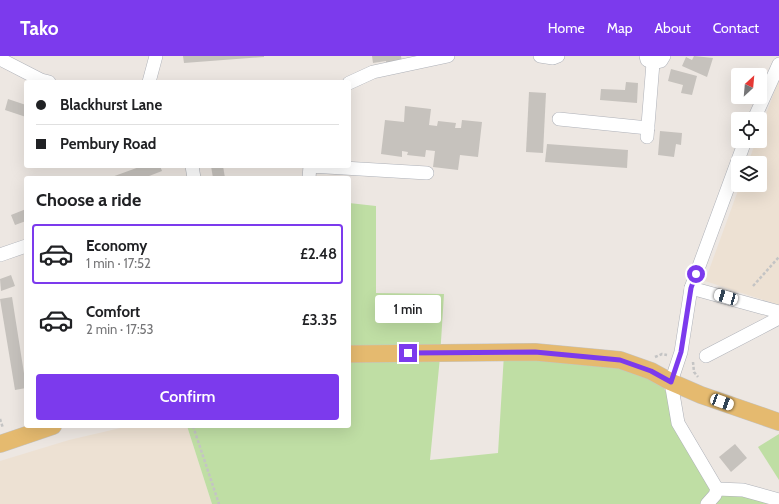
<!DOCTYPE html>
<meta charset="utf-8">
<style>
:root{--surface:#fff;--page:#f6f6f6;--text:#202124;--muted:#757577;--line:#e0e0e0;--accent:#7c3aed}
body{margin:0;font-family:Cabin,sans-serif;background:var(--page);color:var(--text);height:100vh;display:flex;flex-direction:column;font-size:15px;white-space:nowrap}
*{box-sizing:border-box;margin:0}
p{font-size:13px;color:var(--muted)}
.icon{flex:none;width:22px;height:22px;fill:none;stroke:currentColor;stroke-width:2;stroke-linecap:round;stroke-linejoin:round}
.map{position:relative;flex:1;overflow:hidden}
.sheet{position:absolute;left:24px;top:120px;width:327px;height:252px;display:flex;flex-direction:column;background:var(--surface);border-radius:4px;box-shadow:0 4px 16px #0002}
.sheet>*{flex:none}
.guide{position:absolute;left:24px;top:24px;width:327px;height:88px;border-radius:4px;box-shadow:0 4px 16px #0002;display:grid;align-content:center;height:88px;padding:0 12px;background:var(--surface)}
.needle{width:26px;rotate:26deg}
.fabs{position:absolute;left:731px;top:12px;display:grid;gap:8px}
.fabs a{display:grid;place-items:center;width:36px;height:36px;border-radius:4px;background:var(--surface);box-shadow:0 4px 16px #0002;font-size:20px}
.end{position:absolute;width:18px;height:18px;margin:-9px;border:5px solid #7c3aed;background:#fff;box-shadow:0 0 0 2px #fff}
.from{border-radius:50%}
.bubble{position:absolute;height:28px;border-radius:4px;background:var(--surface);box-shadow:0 4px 16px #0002;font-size:13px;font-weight:600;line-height:28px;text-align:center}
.car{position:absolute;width:12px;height:24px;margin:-12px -6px;border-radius:5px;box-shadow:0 0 3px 1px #0007;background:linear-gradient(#fff 24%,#345 0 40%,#fff 0 76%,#345 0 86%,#fff 0)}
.guide b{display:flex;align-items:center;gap:14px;height:38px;font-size:15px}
.guide b+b{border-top:1px solid var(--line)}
.guide i{width:10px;height:10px;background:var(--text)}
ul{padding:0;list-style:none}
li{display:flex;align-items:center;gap:12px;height:60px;margin:0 8px 6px;padding:0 4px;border:2px solid transparent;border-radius:4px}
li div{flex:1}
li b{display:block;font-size:15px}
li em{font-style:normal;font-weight:600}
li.active{border-color:var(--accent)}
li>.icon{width:36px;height:36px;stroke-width:1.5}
h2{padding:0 12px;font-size:18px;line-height:48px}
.button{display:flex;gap:8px;margin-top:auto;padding:8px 12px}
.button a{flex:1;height:46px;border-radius:4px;background:var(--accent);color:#fff;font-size:16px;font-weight:600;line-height:46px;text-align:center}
header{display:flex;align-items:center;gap:24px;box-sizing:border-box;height:56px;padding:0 20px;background:var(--accent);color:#fff}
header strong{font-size:19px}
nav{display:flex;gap:22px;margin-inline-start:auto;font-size:14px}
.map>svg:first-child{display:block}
.education{fill:#ede1d3}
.green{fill:#bfdea4}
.building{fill:#c6c2bd}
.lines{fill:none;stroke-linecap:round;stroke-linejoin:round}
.minor-casing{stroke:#aeb1b8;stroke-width:14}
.major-casing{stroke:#c4c4c4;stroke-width:18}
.path{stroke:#c4c4c4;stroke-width:2.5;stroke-dasharray:3 2;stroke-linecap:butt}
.minor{stroke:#fff;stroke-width:13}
.major{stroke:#e5ba6f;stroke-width:17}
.route{stroke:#7c3aed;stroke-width:5}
</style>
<header>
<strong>Tako</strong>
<nav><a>Home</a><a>Map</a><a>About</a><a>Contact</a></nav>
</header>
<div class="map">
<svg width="779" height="448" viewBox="0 0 779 448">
<rect width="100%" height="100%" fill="#ede7e2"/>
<g class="education">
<path d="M779,23v226l-74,-24 35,-96h20v-22h-12l8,-22h4v-10z"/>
<path d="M129,370h58l25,78h-212v-43l69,-21z"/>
</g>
<g class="green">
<path d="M349,147l27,3v87l68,1 -4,63 -10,103 68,-7 6,-99 86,6 70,20 56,113 48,4 10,7h-562l-25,-78h162z"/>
<path d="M779,378v46l-21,-33z"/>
</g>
<g class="building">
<path d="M183,0h81v1l-80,6z"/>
<path d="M372,0h29l1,6 -16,2v-3l-13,2z"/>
<path d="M694,0l19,2 -6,19 -25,-11 4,-9 6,3z"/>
<path d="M671,13l26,7 -5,19 -11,-2 2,-8 -15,-4z"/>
<path d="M626,26l12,1 -1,20 -37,-3 1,-11 24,1z"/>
<path d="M529,36l17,1 -3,60 -17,-1z"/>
<path d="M8,43l18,6v12l-21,-7z"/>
<path d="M405,50l26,3 -2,16 8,1 1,-5 18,2 -1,5h6l1,-8 20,2 -4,35 -18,-2 -2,15 -25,-3 2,-16 -9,-1 -1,7 -18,-2 1,-3 -6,-1v6l-21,-3 4,-34 19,2z"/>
<path d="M660,75l22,2 -1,12 -5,-1 -2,13 -16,-2z"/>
<path d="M547,88l81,6 -1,18 -82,-6z"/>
<path d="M142,110h18l2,5 -18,7h-35z"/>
<path d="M211,110h12l2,12h-12z"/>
<path d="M26,153v12l-11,4 -4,-10z"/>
<path d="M11,219l4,11 -14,5 -1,-12z"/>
<path d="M12,241l14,89v2l-11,2 -15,-91z"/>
<path d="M735,388l12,14 -16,14 -12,-15z"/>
</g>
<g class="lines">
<g class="minor-casing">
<g id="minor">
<path d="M540,0l13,2 5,-2"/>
<path d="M646,0l1,4 6,3 8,-2 3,-5"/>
<path d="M0,3l41,21 8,2"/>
<path d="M149,26l7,-26"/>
<path d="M349,27l24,-11 75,-16"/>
<path d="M559,63l89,9"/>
<path d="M754,63l25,-55"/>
<path d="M647,81l6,-74"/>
<path d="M192,110l2,12"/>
<path d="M309,122l1,-12 117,7"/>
<path d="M0,199l26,-9"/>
<path d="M691,232l88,24"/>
<path d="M706,300l73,-38"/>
<path d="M717,433l26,1 36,10"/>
<path d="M707,448l8,-9 2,-6 -39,-66 -7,-41 10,-30 10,-64 54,-147"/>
</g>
</g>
<g class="major-casing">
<g id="major">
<path d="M349,298l186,-2 85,8 31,11 20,11 30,13 78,27"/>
<path d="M0,388l53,-18"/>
</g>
</g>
<g class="path">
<path d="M753,230l26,-29"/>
<path d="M655,301l7,-3 5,1"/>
<path d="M693,306l1,10 4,5"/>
<path d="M0,363l3,9"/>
<path d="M193,370l26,78"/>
</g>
<use href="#minor" class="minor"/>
<use href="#major" class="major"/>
</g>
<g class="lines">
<path class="route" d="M408,297l127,-1 85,8 31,11 20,11 10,-30 10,-64 5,-14"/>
</g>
</svg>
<div class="fabs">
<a><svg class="needle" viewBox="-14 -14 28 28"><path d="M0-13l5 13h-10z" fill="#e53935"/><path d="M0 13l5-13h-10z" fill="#757577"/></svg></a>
<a><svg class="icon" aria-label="locate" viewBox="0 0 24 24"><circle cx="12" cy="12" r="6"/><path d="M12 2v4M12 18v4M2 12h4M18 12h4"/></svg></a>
<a><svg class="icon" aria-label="layers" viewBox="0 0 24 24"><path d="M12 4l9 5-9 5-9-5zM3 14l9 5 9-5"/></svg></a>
</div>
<i class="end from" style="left:696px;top:218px"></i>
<i class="end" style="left:408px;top:297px"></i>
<div class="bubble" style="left:375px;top:239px;width:66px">1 min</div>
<i class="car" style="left:726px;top:241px;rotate:286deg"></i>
<i class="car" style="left:722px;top:346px;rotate:110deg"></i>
<div class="guide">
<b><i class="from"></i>Blackhurst Lane</b>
<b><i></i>Pembury Road</b>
</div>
<section class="sheet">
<h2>Choose a ride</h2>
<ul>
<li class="active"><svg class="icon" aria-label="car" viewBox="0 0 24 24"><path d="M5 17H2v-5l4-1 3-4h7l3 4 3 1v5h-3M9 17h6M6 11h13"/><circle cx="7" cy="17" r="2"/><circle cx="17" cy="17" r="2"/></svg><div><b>Economy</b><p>1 min · 17:52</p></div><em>£2.48</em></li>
<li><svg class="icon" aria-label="car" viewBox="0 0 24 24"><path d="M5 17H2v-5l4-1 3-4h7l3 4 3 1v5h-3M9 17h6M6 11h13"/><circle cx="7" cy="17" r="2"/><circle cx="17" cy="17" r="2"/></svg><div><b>Comfort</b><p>2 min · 17:53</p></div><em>£3.35</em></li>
</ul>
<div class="button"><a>Confirm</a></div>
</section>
</div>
